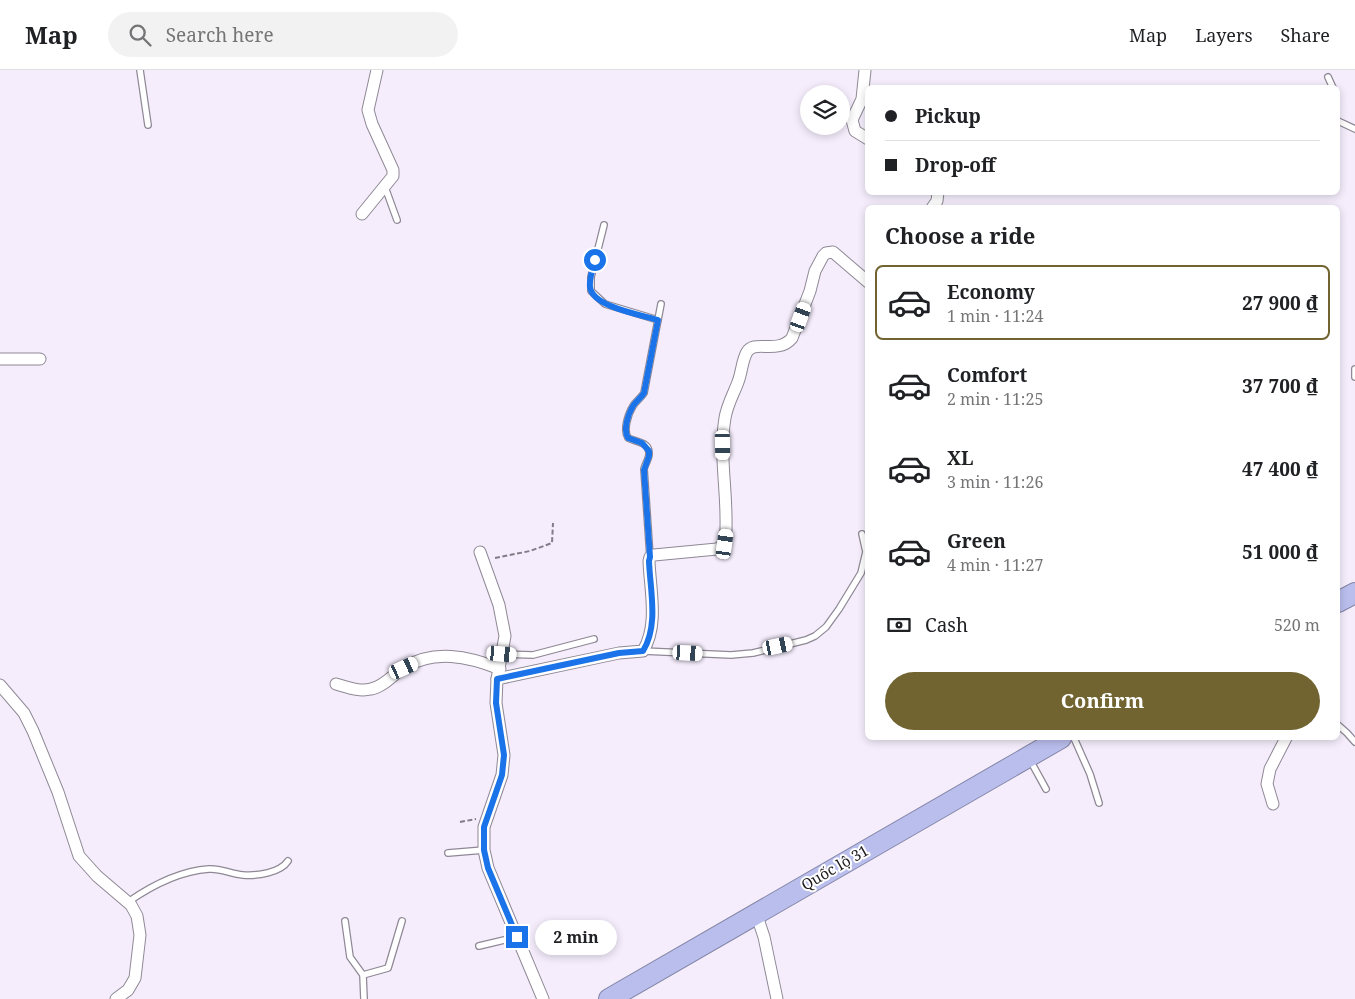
<!DOCTYPE html>
<meta charset="utf-8">
<style>
:root{--surface:#fff;--page:#f2f2f2;--text:#202124;--muted:#757577;--line:#e0e0e0;--accent:#716431}
body{margin:0;font-family:"Noto Serif",serif;background:var(--page);color:var(--text);height:100vh;display:flex;flex-direction:column;font-size:19px;white-space:nowrap}
*{box-sizing:border-box;margin:0}
p{font-size:16px;color:var(--muted)}
.icon{flex:none;width:28px;height:28px;fill:none;stroke:currentColor;stroke-width:2;stroke-linecap:round;stroke-linejoin:round}
.map{position:relative;flex:1;overflow:hidden}
.drawer{position:absolute;left:865px;top:135px;width:475px;height:535px;display:flex;flex-direction:column;background:var(--surface);border-radius:8px;box-shadow:0 2px 8px #0003}
.drawer>*{flex:none}
.hud{position:absolute;left:865px;top:15px;width:475px;height:110px;border-radius:8px;box-shadow:0 2px 8px #0003;display:grid;align-content:center;height:110px;padding:0 20px;background:var(--surface)}
.buttons{position:absolute;left:800px;top:15px;display:grid;gap:10px}
.buttons a{display:grid;place-items:center;width:50px;height:50px;border-radius:50%;background:var(--surface);box-shadow:0 2px 8px #0003;font-size:25px}
.end{position:absolute;width:22px;height:22px;margin:-11px;border:6px solid #1a73e8;background:#fff;box-shadow:0 0 0 2px #fff}
.from{border-radius:50%}
.bubble{position:absolute;height:35px;border-radius:18px;background:var(--surface);box-shadow:0 2px 8px #0003;font-size:16px;font-weight:700;line-height:35px;text-align:center}
.car{position:absolute;width:15px;height:30px;margin:-15px -8px;border-radius:6px;box-shadow:0 0 4px 1px #0007;background:linear-gradient(#fff 24%,#345 0 40%,#fff 0 76%,#345 0 86%,#fff 0)}
.hud b{display:flex;align-items:center;gap:18px;height:48px;font-size:19px}
.hud b+b{border-top:1px solid var(--line)}
.hud i{width:12px;height:12px;background:var(--text)}
ul{padding:0;list-style:none}
li{display:flex;align-items:center;gap:15px;height:75px;margin:0 10px 8px;padding:0 10px;border:2px solid transparent;border-radius:8px}
li div{flex:1}
li b{display:block;font-size:19px}
li em{font-style:normal;font-weight:700}
li.on{border-color:var(--accent)}
li>.icon{width:45px;height:45px;stroke-width:1.5}
h2{padding:0 20px;font-size:22px;line-height:60px}
.pay{display:flex;align-items:center;gap:12px;height:55px;padding:0 20px;font-size:19px}
.pay p{margin-inline-start:auto}
.cta{display:flex;gap:10px;margin-top:auto;padding:10px 20px}
.cta a{flex:1;height:58px;border-radius:30px;background:var(--accent);color:#fff;font-size:20px;font-weight:700;line-height:58px;text-align:center}
header{display:flex;align-items:center;gap:30px;box-sizing:border-box;height:70px;padding:0 25px;background:var(--surface);border-bottom:1px solid var(--line)}
header strong{font-size:24px}
nav{display:flex;gap:28px;margin-inline-start:auto;font-size:18px}
.search{width:350px;height:45px;background:var(--page);display:flex;align-items:center;gap:12px;box-sizing:border-box;padding:0 18px;border-radius:28px;color:var(--muted);font-size:19px}
.map>svg:first-child{display:block}
.lines{fill:none;stroke-linecap:round;stroke-linejoin:round}
.lane-casing{stroke:#8f8895;stroke-width:8}
.street-casing{stroke:#8f8895;stroke-width:13}
.highway-casing{stroke:#8385a5;stroke-width:22}
.path{stroke:#817c85;stroke-width:2;stroke-dasharray:5 2.5;stroke-linecap:butt}
.lane{stroke:#fff;stroke-width:5.5}
.street{stroke:#fff;stroke-width:11}
.highway{stroke:#b9beed;stroke-width:20}
.route{stroke:#1a73e8;stroke-width:6}
.labels{text-anchor:middle;stroke-width:4;stroke-linejoin:round;paint-order:stroke}
.street-label{font-size:15px;fill:#1e1b20;stroke:#fff}
</style>
<header>
<strong>Map</strong>
<div class="search"><svg class="icon" aria-label="search" viewBox="0 0 24 24"><circle cx="10" cy="10" r="6"/><path d="M15 15l6 6"/></svg>Search here</div>
<nav><a>Map</a><a>Layers</a><a>Share</a></nav>
</header>
<div class="map">
<svg width="1355" height="929" viewBox="0 0 1355 929">
<rect width="100%" height="100%" fill="#f5edfc"/>
<g class="lines">
<g class="lane-casing">
<g id="lane">
<path d="M140,0l8,55"/>
<path d="M1328,7l5,11"/>
<path d="M1338,51l17,8"/>
<path d="M385,117l12,33"/>
<path d="M604,155l-13,52v14l14,13 53,16"/>
<path d="M1355,299v8"/>
<path d="M650,487l-6,-88c1,-5 5,-10 5,-15 1,-12 -13,-12 -21,-16 -5,-8 0,-24 5,-32 3,-5 8,-8 11,-13l17,-89"/>
<path d="M643,581l88,4 22,-2 53,-13 9,-4 11,-9 13,-18 22,-36 5,-21 -4,-18"/>
<path d="M502,584l31,1 61,-16"/>
<path d="M1338,655l9,8 8,9"/>
<path d="M1074,668l16,36 9,29"/>
<path d="M1030,690l16,29"/>
<path d="M448,783l36,-3"/>
<path d="M128,832c23,-16 52,-31 81,-33 11,-1 22,5 34,6 14,1 37,-2 45,-14"/>
<path d="M345,851l5,36 13,18 1,24"/>
<path d="M479,876l38,-9"/>
<path d="M363,905l25,-7 14,-47"/>
</g>
</g>
<g class="street-casing">
<g id="street">
<path d="M865,0l-3,29 -10,21 3,11 13,8"/>
<path d="M932,138l5,-7 1,-9"/>
<path d="M362,144l31,-38v-6l-21,-46 -4,-14 9,-40"/>
<path d="M0,289h40"/>
<path d="M480,482l19,53 6,31 -8,43 -1,24 8,52 -2,20 -18,52v23l4,18 55,131"/>
<path d="M497,609l122,-26 24,-2c16,-26 7,-61 6,-90l1,-4 4,-2 63,-6 8,-5c5,-41 -7,-84 0,-126 2,-13 9,-25 13,-36 4,-10 4,-22 9,-30 7,-13 31,3 45,-14l18,-47 5,-20 8,-15 3,-3 7,-1 35,30"/>
<path d="M336,614c11,3 23,8 35,5 12,-2 22,-14 32,-21 31,-19 65,-12 97,1"/>
<path d="M0,615l24,28 9,18 25,61 21,64 18,20 34,29 6,11 3,19 -5,43 -7,12 -12,9"/>
<path d="M1273,734l-6,-20 3,-15 16,-31"/>
<path d="M756,843l8,24 13,62"/>
</g>
</g>
<g class="highway-casing">
<g id="highway">
<path d="M1338,532l17,-9"/>
<path d="M609,929l452,-261"/>
</g>
</g>
<g class="path">
<path d="M495,488l35,-7 22,-8 1,-20"/>
<path d="M460,752l16,-3"/>
</g>
<use href="#lane" class="lane"/>
<use href="#street" class="street"/>
<use href="#highway" class="highway"/>
</g>
<g class="lines">
<path class="route" d="M517,867l-29,-69 -4,-18v-23l18,-52 2,-20 -8,-52 1,-24 122,-26 24,-2c16,-26 7,-61 6,-90l1,-4 -6,-87 5,-14v-5l-7,-8 -14,-5c-5,-8 0,-24 5,-32 3,-5 8,-8 11,-13l14,-73c-16,-5 -66,-13 -68,-33 -1,-9 3,-19 5,-27"/>
</g>
<g class="labels">
<g class="street-label">
<text transform="translate(835 798) rotate(-30)" y="5">Quốc lộ 31</text>
</g>
</g>
</svg>
<div class="buttons">
<a><svg class="icon" aria-label="layers" viewBox="0 0 24 24"><path d="M12 4l9 5-9 5-9-5zM3 14l9 5 9-5"/></svg></a>
</div>
<i class="end from" style="left:595px;top:190px"></i>
<i class="end" style="left:517px;top:867px"></i>
<div class="bubble" style="left:535px;top:850px;width:82px">2 min</div>
<i class="car" style="left:801px;top:247px;rotate:20deg"></i>
<i class="car" style="left:723px;top:375px;rotate:179deg"></i>
<i class="car" style="left:725px;top:474px;rotate:8deg"></i>
<i class="car" style="left:778px;top:576px;rotate:78deg"></i>
<i class="car" style="left:688px;top:583px;rotate:93deg"></i>
<i class="car" style="left:502px;top:584px;rotate:95deg"></i>
<i class="car" style="left:404px;top:598px;rotate:65deg"></i>
<div class="hud">
<b><i class="from"></i>Pickup</b>
<b><i></i>Drop-off</b>
</div>
<section class="drawer">
<h2>Choose a ride</h2>
<ul>
<li class="on"><svg class="icon" aria-label="car" viewBox="0 0 24 24"><path d="M5 17H2v-5l4-1 3-4h7l3 4 3 1v5h-3M9 17h6M6 11h13"/><circle cx="7" cy="17" r="2"/><circle cx="17" cy="17" r="2"/></svg><div><b>Economy</b><p>1 min · 11:24</p></div><em>27 900 ₫</em></li>
<li><svg class="icon" aria-label="car" viewBox="0 0 24 24"><path d="M5 17H2v-5l4-1 3-4h7l3 4 3 1v5h-3M9 17h6M6 11h13"/><circle cx="7" cy="17" r="2"/><circle cx="17" cy="17" r="2"/></svg><div><b>Comfort</b><p>2 min · 11:25</p></div><em>37 700 ₫</em></li>
<li><svg class="icon" aria-label="car" viewBox="0 0 24 24"><path d="M5 17H2v-5l4-1 3-4h7l3 4 3 1v5h-3M9 17h6M6 11h13"/><circle cx="7" cy="17" r="2"/><circle cx="17" cy="17" r="2"/></svg><div><b>XL</b><p>3 min · 11:26</p></div><em>47 400 ₫</em></li>
<li><svg class="icon" aria-label="car" viewBox="0 0 24 24"><path d="M5 17H2v-5l4-1 3-4h7l3 4 3 1v5h-3M9 17h6M6 11h13"/><circle cx="7" cy="17" r="2"/><circle cx="17" cy="17" r="2"/></svg><div><b>Green</b><p>4 min · 11:27</p></div><em>51 000 ₫</em></li>
</ul>
<div class="pay"><svg class="icon" aria-label="cash" viewBox="0 0 24 24"><path d="M3 7h18v10H3z"/><circle cx="12" cy="12" r="2"/></svg>Cash<p>520 m</p></div>
<div class="cta"><a>Confirm</a></div>
</section>
</div>
